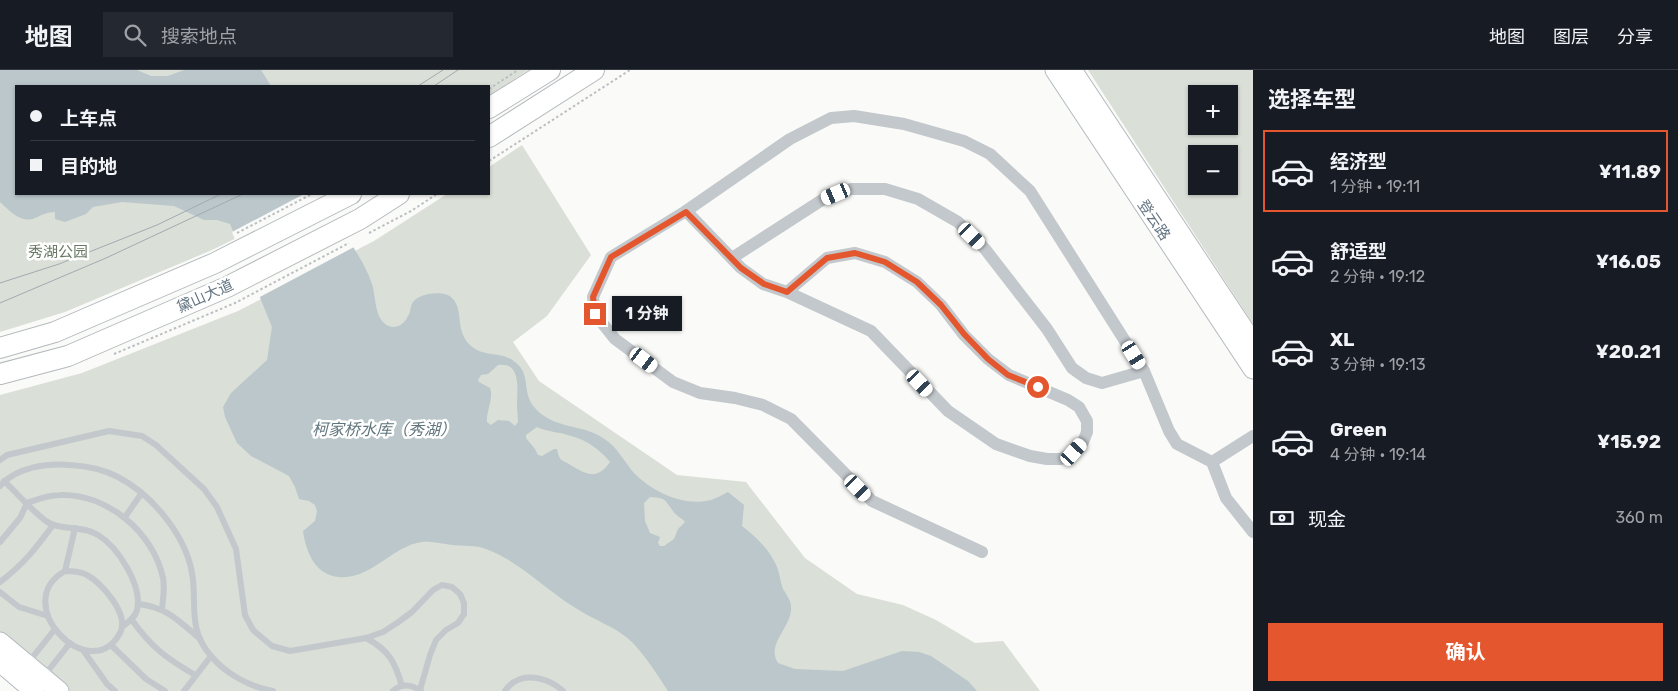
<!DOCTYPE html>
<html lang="zh">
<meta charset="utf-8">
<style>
:root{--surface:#171b24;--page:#242831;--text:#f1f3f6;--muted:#9ea1a6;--line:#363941;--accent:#e4572e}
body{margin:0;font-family:Rubik,"Noto Sans SC",sans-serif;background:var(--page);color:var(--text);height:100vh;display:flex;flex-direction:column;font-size:19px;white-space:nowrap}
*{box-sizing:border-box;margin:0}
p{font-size:16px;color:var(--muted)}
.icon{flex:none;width:28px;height:28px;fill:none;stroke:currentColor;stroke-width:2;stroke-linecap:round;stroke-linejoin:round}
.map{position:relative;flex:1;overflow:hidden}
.side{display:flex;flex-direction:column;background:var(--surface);width:425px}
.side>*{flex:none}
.top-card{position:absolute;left:15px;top:15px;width:475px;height:110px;border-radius:0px;box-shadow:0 1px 4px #0004;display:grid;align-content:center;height:110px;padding:0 15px;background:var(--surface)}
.fabs{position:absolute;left:1188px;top:15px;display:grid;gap:10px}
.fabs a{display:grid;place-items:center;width:50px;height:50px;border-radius:0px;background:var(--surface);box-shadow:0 1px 4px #0004;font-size:25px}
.end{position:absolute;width:22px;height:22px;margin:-11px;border:6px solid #e4572e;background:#fff;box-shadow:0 0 0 2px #fff}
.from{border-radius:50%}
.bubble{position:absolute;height:35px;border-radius:0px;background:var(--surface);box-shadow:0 1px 4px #0004;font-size:16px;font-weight:700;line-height:35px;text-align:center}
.car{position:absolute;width:15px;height:30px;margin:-15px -8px;border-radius:6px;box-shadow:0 0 4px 1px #0007;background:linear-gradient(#fff 24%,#345 0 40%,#fff 0 76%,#345 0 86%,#fff 0)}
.top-card b{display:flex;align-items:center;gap:18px;height:48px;font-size:19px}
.top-card b+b{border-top:1px solid var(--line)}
.top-card i{width:12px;height:12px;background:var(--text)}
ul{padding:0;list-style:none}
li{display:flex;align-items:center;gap:15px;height:82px;margin:0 10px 8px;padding:0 5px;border:2px solid transparent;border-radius:0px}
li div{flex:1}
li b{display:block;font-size:19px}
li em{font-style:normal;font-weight:700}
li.current{border-color:var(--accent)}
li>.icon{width:45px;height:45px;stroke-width:1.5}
h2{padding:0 15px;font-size:22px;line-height:60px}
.pay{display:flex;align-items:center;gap:12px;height:55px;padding:0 15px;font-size:19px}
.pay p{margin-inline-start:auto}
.primary-button{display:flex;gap:10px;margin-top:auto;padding:10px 15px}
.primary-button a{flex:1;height:58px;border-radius:0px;background:var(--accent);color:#fff;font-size:20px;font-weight:700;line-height:58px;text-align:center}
header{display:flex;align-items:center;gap:30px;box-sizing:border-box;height:70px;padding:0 25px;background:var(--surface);border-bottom:1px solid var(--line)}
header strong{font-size:24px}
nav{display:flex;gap:28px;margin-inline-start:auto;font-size:18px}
.search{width:350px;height:45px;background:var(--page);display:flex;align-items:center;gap:12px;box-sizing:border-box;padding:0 18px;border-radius:0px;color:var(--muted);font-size:19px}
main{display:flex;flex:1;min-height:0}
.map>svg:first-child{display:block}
.green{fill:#dadfd7;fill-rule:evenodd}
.water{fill:#bbc7cb;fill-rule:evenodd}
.pier{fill:#fafaf8}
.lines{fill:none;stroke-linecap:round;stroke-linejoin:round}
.secondary-casing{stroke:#b3babf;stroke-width:21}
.primary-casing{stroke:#b5babe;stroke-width:22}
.path{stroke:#bbbfc2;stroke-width:2;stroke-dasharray:2.5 2.5;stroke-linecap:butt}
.service{stroke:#c3c8cc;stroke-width:6}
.minor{stroke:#c3c8cc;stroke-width:12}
.secondary{stroke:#fff;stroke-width:19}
.primary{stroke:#fff;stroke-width:20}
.tram{stroke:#a2aab0;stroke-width:1}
.route{stroke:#e4572e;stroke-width:6}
.labels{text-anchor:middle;stroke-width:5;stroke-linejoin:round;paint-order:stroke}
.street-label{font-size:15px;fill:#657683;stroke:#fff}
.park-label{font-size:15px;fill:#687a64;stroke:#fff}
.water-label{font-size:16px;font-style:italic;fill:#60757c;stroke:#fff}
</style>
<header>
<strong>地图</strong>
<div class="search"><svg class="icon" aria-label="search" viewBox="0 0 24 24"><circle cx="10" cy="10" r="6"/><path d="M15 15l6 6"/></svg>搜索地点</div>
<nav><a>地图</a><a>图层</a><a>分享</a></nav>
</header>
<main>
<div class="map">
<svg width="1253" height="621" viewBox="0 0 1253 621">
<rect width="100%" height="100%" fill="#fafaf8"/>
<g class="green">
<path d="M0,0h528l-39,26v-10h-473v108h310l-114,56 -147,62 -65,20z"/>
<path d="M1088,0h165v254zM1196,24h33v32h-33zM1196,84h33v32h-33z"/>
<path d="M522,75l69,110 -44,61 -34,26 26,39 138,94 69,7 59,76 52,36 46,11 33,15 39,23 28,-2 37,50h-970l-31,-25 -39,-34v-237l82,-22 156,-62 136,-70 73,-47h42v-27z"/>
</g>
<path class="water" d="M0,0h137l14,6h17l16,-6h77l10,16h-255v108h308c4,8 7,16 11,24 12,21 29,42 37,66 4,12 2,29 12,39 8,8 20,3 24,-7 3,-4 2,-10 5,-14 7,-9 31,-12 39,-4 12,12 3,29 16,45 14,16 33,7 47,19 17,13 6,31 20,46 18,21 47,16 68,30 15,9 21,24 32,36 18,18 49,33 76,26 6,-2 11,-5 17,-8l16,13 -2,21c14,11 28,24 35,41 3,7 3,15 6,22 4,7 9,12 8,21 -1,18 -25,35 -13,53l17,6 48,2 59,-20 17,1 12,4 37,25 9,10h-309c-11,-17 -22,-34 -36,-49 -17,-16 -39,-22 -58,-35 -29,-18 -55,-46 -88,-58 -10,-4 -23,-3 -34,-4 -9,-1 -21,-4 -30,-3 -30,4 -51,38 -83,35 -24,-2 -33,-25 -36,-46l12,-10 2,-10 -2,-6 -6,-4 -10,-2 -4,-12 -6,-11 -38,-20 -14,-13 -12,-26 -2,-10 8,-14 36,-33 5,-33 -42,-103 -13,-4h-13l-30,-14 -52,-4 -29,5 -7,7 -21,8 -10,-3v-7c-8,0 -13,3 -20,6 -14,6 -25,-7 -35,-16zM498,295c24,-4 19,26 19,40 0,6 1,11 1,17l-3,4 -6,-5 -11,-1 -7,5 -4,-3c-1,-11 7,-24 3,-34l-11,-6 -1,-2 3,-5 7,-1zM537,357c11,5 23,5 34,9 16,4 29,14 39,26 -12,17 -21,14 -38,4 -10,-7 -12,-3 -15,-17h-3l-12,7 -4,-1 -3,-6 -9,-11v-3zM650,427c16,1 14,2 23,14 3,5 9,7 12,11l-7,7 -4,10 -10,7h-4l-2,-3 2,-6 -10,-4 -5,-12 -1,-18z"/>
<path class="pier" d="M304,124h23l10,22 19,30 -98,52 -26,-66z"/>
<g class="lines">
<g class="secondary-casing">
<g id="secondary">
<path d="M1055,0l198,299"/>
<path d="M1072,0l181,273"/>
<path d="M0,572l59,49"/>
<path d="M0,592l34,29"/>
</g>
</g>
<g class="primary-casing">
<g id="primary">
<path d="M489,38l61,-38"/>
<path d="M489,67l105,-67"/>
<path d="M0,278l55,-16 160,-69 136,-69"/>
<path d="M0,304l68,-18 159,-69 133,-68 39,-25"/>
</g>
</g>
<g class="path">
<path d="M489,19l29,-19"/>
<path d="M489,91l141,-91"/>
<path d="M237,163l75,-39"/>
<path d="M369,163l42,-22 26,-17"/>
<path d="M114,284l121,-51 114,-60"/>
</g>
<g class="service">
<path d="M0,390l7,-5 102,-24 33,5 14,9 48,44 13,18 19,42 9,66 8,15 19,16 18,5 76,-13 17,-6 14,-9 15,-11 21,-22 9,-5 10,2 8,7 4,9v11l-6,9 -12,7 -10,10 -6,15 -10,35"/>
<path d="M4,411c14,13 27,29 42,40 13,10 37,4 52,14 20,12 45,51 39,75 -2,8 -9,12 -15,17"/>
<path d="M0,416c16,-19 47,-23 70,-21 17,1 33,4 48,12 36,19 71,62 75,103 3,29 -4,51 18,76 15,18 39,31 62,35"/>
<path d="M125,447l16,-23"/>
<path d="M0,472l20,-24 7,-15c11,-4 21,-8 33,-8 47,-2 94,38 103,83 2,10 0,21 -1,31"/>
<path d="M65,501c7,0 15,0 22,4 15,8 43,40 33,58 -30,55 -112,-30 -55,-62z"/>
<path d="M65,501l10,-43"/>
<path d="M0,512c24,-18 36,-34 53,-57"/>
<path d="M0,522l19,15 29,9"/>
<path d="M138,534c29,3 41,17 62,35"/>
<path d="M132,550c19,27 34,38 63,55"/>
<path d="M366,568c23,12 29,24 36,48"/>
<path d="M111,575l35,34 19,12"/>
<path d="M83,580l24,34 8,7"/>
<path d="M28,593l27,-34"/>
<path d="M44,606l26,-33"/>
<path d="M184,621l27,-35"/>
<path d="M393,621c9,-8 18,-7 28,0"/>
<path d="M505,621c2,-3 5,-7 9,-9 15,-10 37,-2 49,9"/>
</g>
<g class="minor">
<path d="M686,141l55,57 22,16 24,8 84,39 77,80 48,33 34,12 17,3h14l13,-7 9,-10 4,-10v-11l-8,-14 -11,-7 -59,-25 -21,-16 -24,-24 -23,-30 -24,-23 -32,-20 -30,-9 -28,5 -40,34"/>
<path d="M732,188l90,-58 29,-11h34l33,10 40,23 27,27 62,80 25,39 14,10 16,5 42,-12"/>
<path d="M1212,392l41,-26"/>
<path d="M982,482l-110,-51 -81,-82 -28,-14 -28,-7 -35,-5 -27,-11 -58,-43 -20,-25 -2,-17 18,-40 75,-46 104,-72 41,-21 23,-2 50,8 60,17 26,13 40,37 114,180 25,60 8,13 35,18 14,36 27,34"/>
</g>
<use href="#secondary" class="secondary"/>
<use href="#primary" class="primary"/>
<g class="tram">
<path d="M418,16l25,-16"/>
<path d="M434,16l24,-16"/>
<path d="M0,213l59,-19 98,-39 64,-31"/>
<path d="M0,233l106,-45 137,-64"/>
</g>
</g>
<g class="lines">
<path class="route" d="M595,244l-2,-17 18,-40 75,-45 55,56 23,16 23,8 40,-34 28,-5 30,9 32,20 24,23 23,29 24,25 20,16 30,12"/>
</g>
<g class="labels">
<g class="street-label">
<text transform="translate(1154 150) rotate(56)" y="5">登云路</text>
<text transform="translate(205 226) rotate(-24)" y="5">黛山大道</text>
</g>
<g class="park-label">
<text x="58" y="187">秀湖公园</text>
</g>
<g class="water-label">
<text x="384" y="365">柯家桥水库（秀湖）</text>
</g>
</g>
</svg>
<div class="fabs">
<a>+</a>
<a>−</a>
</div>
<i class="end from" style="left:1038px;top:317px"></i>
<i class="end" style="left:595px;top:244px"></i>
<div class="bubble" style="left:612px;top:226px;width:70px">1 分钟</div>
<i class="car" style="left:836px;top:124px;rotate:247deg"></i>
<i class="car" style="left:972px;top:166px;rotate:135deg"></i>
<i class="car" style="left:1134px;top:285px;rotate:148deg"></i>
<i class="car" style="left:644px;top:290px;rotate:127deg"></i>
<i class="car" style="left:920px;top:313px;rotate:137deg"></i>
<i class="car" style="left:1074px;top:382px;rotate:42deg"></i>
<i class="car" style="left:858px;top:418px;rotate:136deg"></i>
<div class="top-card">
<b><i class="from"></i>上车点</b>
<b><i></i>目的地</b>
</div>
</div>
<section class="side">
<h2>选择车型</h2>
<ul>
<li class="current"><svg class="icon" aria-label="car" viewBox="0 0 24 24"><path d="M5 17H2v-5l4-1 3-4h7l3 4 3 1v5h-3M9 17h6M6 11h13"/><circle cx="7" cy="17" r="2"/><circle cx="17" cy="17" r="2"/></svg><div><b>经济型</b><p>1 分钟 · 19:11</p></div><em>¥11.89</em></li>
<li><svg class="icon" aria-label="car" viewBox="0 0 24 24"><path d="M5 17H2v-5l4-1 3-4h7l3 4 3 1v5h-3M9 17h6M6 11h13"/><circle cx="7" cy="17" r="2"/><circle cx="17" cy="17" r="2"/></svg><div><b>舒适型</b><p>2 分钟 · 19:12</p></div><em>¥16.05</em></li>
<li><svg class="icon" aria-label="car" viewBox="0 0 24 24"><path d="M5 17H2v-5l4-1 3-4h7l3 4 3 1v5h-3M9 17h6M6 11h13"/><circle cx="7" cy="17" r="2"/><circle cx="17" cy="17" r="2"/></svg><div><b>XL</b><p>3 分钟 · 19:13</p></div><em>¥20.21</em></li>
<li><svg class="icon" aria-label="car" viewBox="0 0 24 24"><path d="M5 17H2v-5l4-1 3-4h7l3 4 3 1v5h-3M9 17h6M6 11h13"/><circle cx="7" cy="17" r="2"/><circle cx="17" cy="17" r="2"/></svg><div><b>Green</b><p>4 分钟 · 19:14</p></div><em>¥15.92</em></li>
</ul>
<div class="pay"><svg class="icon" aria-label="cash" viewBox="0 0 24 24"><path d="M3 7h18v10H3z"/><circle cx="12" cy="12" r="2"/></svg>现金<p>360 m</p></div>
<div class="primary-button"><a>确认</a></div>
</section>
</main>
